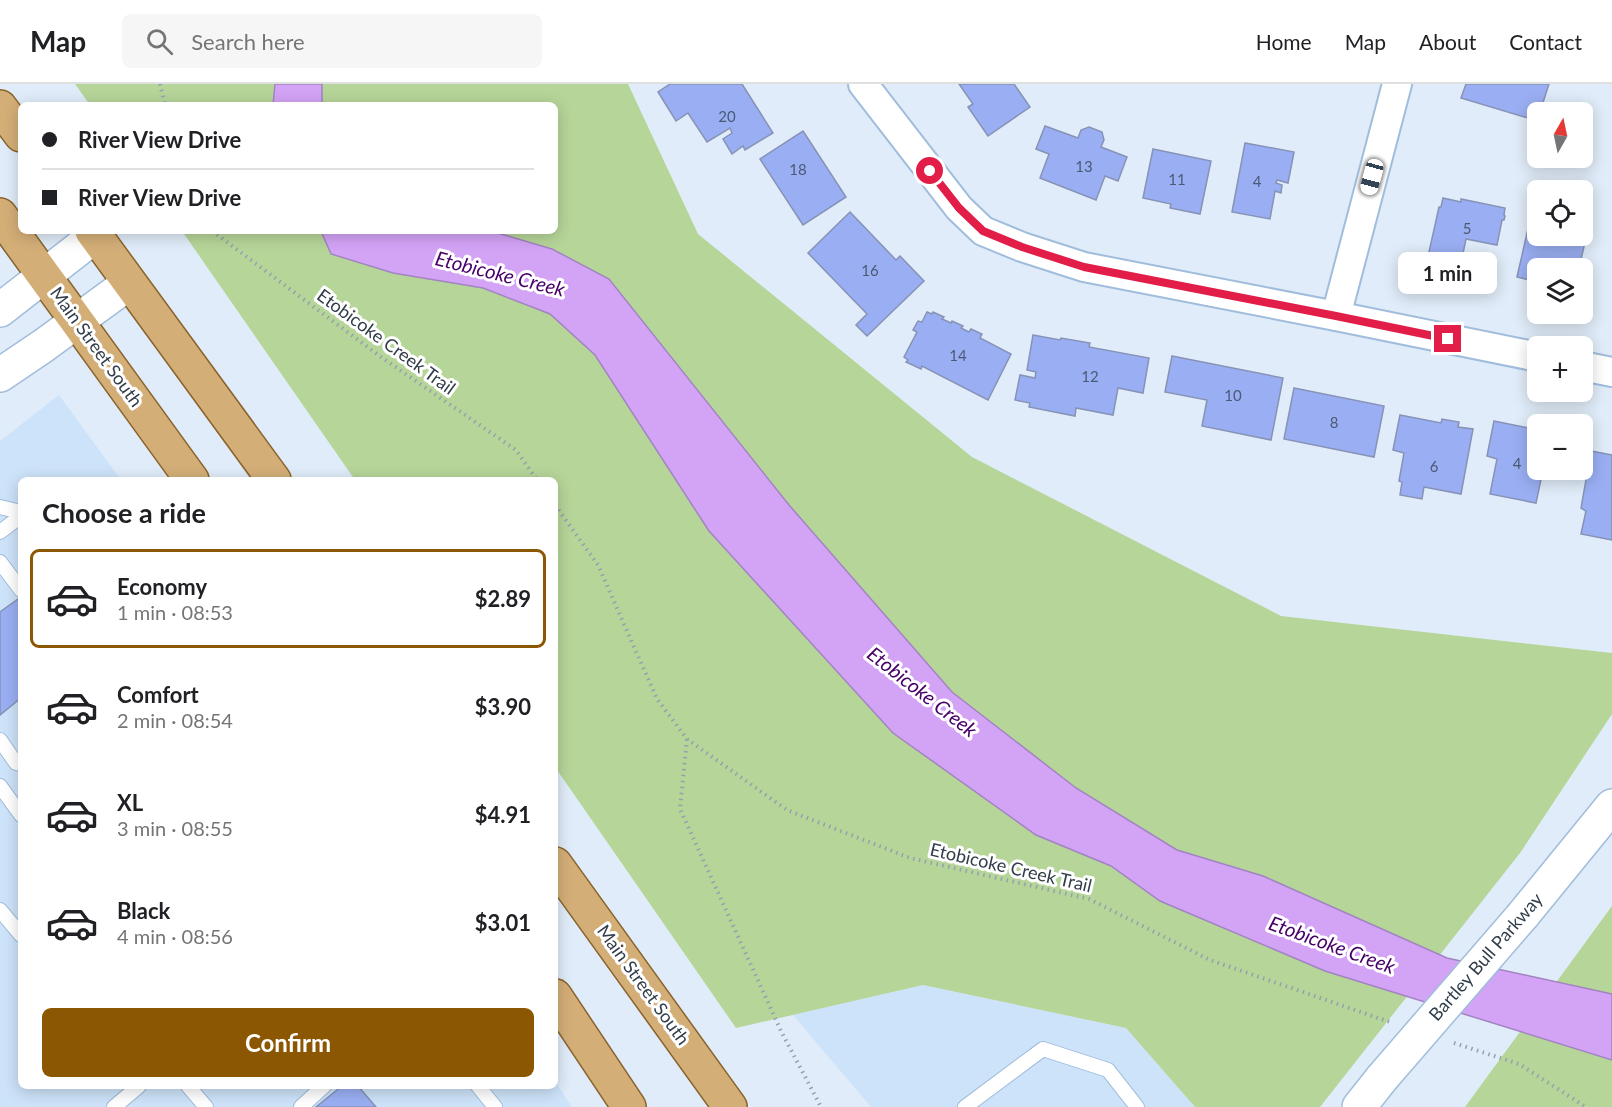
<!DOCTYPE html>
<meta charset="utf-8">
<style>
:root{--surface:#fff;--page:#f6f6f6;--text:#202124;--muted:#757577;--line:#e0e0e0;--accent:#8b5703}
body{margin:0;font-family:Lato,sans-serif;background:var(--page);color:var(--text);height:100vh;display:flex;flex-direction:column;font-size:22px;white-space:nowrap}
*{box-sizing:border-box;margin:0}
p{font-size:20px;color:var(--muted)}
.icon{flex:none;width:33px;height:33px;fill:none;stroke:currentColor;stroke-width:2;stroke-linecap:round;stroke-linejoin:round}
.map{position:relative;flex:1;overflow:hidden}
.details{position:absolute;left:18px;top:393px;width:540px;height:612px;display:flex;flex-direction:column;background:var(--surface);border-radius:9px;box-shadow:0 3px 15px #0003}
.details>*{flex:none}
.hud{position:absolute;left:18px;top:18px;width:540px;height:132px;border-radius:9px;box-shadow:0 3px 15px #0003;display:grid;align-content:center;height:132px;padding:0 24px;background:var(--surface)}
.needle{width:39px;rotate:9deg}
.fabs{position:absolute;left:1527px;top:18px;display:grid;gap:12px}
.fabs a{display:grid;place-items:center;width:66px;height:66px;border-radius:9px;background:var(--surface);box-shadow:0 3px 15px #0003;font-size:30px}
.end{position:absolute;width:27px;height:27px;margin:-14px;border:8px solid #e11d48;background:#fff;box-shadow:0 0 0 3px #fff}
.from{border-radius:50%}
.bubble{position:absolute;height:42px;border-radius:9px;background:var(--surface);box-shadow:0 3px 15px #0003;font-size:20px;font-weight:700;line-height:42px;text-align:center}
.car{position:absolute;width:18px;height:36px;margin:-18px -9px;border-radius:8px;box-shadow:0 0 4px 2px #0007;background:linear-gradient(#fff 24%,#345 0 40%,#fff 0 76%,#345 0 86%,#fff 0)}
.hud b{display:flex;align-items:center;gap:21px;height:57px;font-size:22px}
.hud b+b{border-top:2px solid var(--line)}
.hud i{width:15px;height:15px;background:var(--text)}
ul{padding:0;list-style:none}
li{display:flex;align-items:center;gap:18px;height:99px;margin:0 12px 9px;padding:0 12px;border:3px solid transparent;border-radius:9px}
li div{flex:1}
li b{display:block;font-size:22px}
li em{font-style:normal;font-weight:700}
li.current{border-color:var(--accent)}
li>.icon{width:54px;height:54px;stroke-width:1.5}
h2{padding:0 24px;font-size:27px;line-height:72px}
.action{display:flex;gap:12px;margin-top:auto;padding:12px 24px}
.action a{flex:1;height:69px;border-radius:9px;background:var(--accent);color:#fff;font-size:24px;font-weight:700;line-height:69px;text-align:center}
header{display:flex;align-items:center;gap:36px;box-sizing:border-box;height:84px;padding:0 30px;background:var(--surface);border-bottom:2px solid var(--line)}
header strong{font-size:28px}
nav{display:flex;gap:33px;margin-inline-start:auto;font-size:21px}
.search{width:420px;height:54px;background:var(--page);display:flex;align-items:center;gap:15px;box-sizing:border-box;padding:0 21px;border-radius:9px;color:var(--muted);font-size:22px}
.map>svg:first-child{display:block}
.built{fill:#cde3f9}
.green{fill:#b6d599}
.water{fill:#d3a3f6;stroke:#a284c2;stroke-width:1.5}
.building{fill:#9aaff3;stroke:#8692b6;stroke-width:1.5}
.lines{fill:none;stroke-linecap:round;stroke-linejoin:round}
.service-casing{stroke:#a0bddc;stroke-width:16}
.minor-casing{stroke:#a0bddc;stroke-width:32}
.tertiary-casing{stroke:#a0bddc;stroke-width:36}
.primary-casing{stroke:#89632c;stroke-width:36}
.path{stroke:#95a1ad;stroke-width:4;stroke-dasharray:1.5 4.5;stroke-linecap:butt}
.service{stroke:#fff;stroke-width:14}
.minor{stroke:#fff;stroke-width:28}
.tertiary{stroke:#fff;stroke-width:33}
.primary{stroke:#d4ae77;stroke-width:33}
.tertiary-bridge-casing{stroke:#a0bddc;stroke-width:36;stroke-linecap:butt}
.tertiary-bridge{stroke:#fff;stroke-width:33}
.route{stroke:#e11d48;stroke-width:8}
.labels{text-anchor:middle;stroke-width:6;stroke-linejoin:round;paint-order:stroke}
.number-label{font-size:15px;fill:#4b5a74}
.street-label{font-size:18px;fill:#313d49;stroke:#fff}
.water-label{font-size:20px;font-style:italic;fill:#470068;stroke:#fff}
</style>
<header>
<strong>Map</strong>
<div class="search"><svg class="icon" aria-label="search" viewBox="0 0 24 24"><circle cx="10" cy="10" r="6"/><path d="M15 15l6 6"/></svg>Search here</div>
<nav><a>Home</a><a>Map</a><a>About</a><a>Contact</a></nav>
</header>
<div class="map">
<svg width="1612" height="1023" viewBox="0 0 1612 1023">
<rect width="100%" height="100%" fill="#e0ecf9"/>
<g class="built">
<path d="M59,311l62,85h-100v606h534v-5l17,26h-572v-666z"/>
<path d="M923,901l203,43 69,79h-324l-78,-92z"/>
</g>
<g class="green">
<path d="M75,0h553l70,150 274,223 309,159 331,37v61l-92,139 -200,254h-125l-69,-79 -203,-43 -187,43 -181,-261v-287h-200l-173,-249h373v-126h-465z"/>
<path d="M1612,822v201h-147z"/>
</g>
<g class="water">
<path d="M275,0h47v21h-49z"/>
<path d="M321,147h170l61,18 57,30 180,226 163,187 124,96 101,62 86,26 184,82 165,36v66l-287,-89 -165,-70 -49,-35 -75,-31 -143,-102 -184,-202 -114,-176 -45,-41 -67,-26 -90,-15 -62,-19z"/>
</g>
<g class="building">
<path d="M670,0h72l31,49 -28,17 -2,-4 -11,8 -9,-15 9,-6 -2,-5 -23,14 -19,-29 -12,8 -18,-29z"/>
<path d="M959,0h55l16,23 -42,29 -20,-29 5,-3z"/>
<path d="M1466,0h83l-9,28h-2v9l-77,-23z"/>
<path d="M1045,42l33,12 3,-8 8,-3 13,5 2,8 -3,7 26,10 -9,24 -13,-5 -9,24 -56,-22 9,-24 -13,-5z"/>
<path d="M803,47l43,66 -43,28 -43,-66z"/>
<path d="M1245,59l49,9 -6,31 -11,-3 -1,3 6,2 -1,8 -6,-2 -5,28 -38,-7z"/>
<path d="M1153,65l58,12 -11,53 -30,-6 1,-4 -28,-6z"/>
<path d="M1443,114l18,4v-3l44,9 -1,7 1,1 -1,4h-2l-5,25 -31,-6 -6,29 -33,-7 12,-54h2z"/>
<path d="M850,128l46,48 4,-4 24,25 -57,55 -11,-11 11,-11 -59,-61z"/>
<path d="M1528,145l10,2v5h20l27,6 -6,26h-41v14l-21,-5z"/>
<path d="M927,228l5,2 1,-2 11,5 -2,2 9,4 1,-2 11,5 -2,2 8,4 2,-3 11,5 -2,4 31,16 -23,46 -66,-34 -1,3 -15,-7 2,-2 -4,-3 13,-25 -4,-2 5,-9 4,1z"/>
<path d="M1033,251l27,5 1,-2 29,5 -1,4 60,11 -6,35 -25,-5 -5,27 -37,-7 -1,8 -46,-9 1,-4 -15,-3 5,-25 15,3 1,-6 -9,-2z"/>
<path d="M1172,272l111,22 -12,62 -69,-14 5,-26 -42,-8z"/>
<path d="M1294,304l90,18 -10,51 -90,-18z"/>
<path d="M1400,331l41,8 1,-4 17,3 -1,5 15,2 -12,65 -37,-7 -2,12 -22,-4 2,-13 -3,-1 5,-28 -11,-3z"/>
<path d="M1494,337l44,9v40h5l-7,33 -46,-9 7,-35 -10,-3z"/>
<path d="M1582,355l9,2 -8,35 -30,-6h29z"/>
<path d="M1591,367l21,4v85l-31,-6 5,-23 -5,-3z"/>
<path d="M21,513v101l-21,17v-103z"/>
<path d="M342,1002h16l18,21h-60z"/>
</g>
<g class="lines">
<g class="service-casing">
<g id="service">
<path d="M0,423l21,5"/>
<path d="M0,448l21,-16"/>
<path d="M0,478l21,28"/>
<path d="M0,656l16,23 5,1"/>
<path d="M0,702l21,29"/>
<path d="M0,826l21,25"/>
<path d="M188,1002l18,21"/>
<path d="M478,1002l17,21"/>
<path d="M114,1023l25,-21"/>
<path d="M301,1023l23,-21"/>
<path d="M965,1023l78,-58 65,21 29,37"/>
</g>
</g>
<g class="minor-casing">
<g id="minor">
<path d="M863,0l96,124 24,23 39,16 62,20 252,49 202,41"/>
<path d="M1336,232l61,-232"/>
<path d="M1582,282l30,6"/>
</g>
</g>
<g class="tertiary-casing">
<g id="tertiary">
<path d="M0,226l95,-74"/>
<path d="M0,291l43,-29 86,-63"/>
<path d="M1523,831l89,-109"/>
<path d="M1359,1023l23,-29"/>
</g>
</g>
<g class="primary-casing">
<g id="primary">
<path d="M0,23l21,28"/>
<path d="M0,131l192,265"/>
<path d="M92,147l182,249"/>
<path d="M555,780l175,243"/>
<path d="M555,912l74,111"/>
</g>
</g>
<g class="path">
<path d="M160,0l5,21"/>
<path d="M212,147l169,126 135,93 21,30"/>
<path d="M555,421l43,60 59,134 30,40 100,71 123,48 179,41 121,61 180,62"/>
<path d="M687,655l-7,70 101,222 40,76"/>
<path d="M1454,959l65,21 67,43"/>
</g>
<use href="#service" class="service"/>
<use href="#minor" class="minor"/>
<use href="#tertiary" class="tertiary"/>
<use href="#primary" class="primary"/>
<g class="tertiary-bridge-casing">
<path id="tertiary-bridge" d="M1382,994l141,-163"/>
</g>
<use href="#tertiary-bridge" class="tertiary-bridge"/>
</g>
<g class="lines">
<path class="route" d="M930,87l29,37 24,23 39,16 62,20 252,49 112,23"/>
</g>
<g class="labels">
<g class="number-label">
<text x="727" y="38">20</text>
<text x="1084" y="88">13</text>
<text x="798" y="91">18</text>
<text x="1177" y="101">11</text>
<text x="1257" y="103">4</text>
<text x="1467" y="150">5</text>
<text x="870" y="192">16</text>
<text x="958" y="277">14</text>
<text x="1090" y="298">12</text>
<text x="1233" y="317">10</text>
<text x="1334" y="344">8</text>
<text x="1517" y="385">4</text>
<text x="1434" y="388">6</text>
</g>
<g class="street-label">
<text transform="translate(386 258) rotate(36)" y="6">Etobicoke Creek Trail</text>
<text transform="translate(96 263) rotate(54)" y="6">Main Street South</text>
<text transform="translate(1011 784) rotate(13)" y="6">Etobicoke Creek Trail</text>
<text transform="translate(1486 873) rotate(-49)" y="6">Bartley Bull Parkway</text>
<text transform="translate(643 901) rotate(54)" y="6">Main Street South</text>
</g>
<g class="water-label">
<text transform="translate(500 190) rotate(14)" y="7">Etobicoke Creek</text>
<text transform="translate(922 608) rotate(38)" y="7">Etobicoke Creek</text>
<text transform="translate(1332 861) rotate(20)" y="7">Etobicoke Creek</text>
</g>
</g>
</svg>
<div class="fabs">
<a><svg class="needle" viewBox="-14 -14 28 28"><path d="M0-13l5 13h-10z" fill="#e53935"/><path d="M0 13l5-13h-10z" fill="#757577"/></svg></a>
<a><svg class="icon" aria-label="locate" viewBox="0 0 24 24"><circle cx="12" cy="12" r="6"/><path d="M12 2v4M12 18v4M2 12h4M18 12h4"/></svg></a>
<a><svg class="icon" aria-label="layers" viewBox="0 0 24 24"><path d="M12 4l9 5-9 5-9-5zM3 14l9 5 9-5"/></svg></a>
<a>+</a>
<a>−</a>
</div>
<i class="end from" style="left:930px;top:87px"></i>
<i class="end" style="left:1448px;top:255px"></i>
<div class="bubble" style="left:1398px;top:168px;width:99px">1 min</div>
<i class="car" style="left:1372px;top:93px;rotate:195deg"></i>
<div class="hud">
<b><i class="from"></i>River View Drive</b>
<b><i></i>River View Drive</b>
</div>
<section class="details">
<h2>Choose a ride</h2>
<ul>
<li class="current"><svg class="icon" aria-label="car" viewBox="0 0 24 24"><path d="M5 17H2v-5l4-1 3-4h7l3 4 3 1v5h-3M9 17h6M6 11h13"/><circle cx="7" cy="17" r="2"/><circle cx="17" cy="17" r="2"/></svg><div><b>Economy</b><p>1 min · 08:53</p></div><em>$2.89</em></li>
<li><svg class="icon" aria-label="car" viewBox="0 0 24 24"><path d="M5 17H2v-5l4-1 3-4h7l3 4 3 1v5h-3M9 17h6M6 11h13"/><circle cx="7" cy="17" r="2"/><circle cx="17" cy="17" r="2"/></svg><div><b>Comfort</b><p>2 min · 08:54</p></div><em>$3.90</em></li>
<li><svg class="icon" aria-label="car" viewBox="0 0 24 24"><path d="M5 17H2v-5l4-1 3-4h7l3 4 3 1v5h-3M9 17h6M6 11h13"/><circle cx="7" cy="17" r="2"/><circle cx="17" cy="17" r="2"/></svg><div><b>XL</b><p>3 min · 08:55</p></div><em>$4.91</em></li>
<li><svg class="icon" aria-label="car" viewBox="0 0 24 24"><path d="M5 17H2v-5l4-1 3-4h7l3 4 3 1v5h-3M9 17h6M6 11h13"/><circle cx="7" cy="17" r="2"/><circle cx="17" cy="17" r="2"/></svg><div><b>Black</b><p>4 min · 08:56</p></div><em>$3.01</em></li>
</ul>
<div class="action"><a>Confirm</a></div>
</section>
</div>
